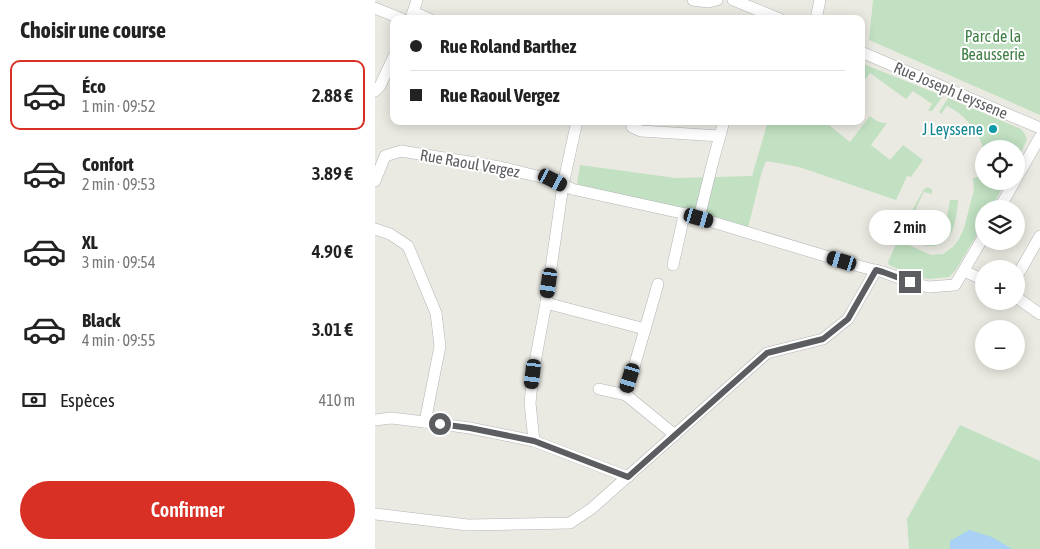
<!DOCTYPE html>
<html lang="fr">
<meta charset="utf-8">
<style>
:root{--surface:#fff;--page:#f6f6f6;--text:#222;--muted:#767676;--line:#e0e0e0;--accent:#d93025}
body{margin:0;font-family:"Asap Condensed",sans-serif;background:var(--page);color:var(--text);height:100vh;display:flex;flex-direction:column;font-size:19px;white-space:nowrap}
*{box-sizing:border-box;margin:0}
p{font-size:16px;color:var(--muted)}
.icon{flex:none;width:28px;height:28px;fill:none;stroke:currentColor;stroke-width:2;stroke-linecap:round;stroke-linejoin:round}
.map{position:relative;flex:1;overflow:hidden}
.panel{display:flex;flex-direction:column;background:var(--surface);width:375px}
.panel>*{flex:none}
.guide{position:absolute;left:15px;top:15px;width:475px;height:110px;border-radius:10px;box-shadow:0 2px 12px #0003;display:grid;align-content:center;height:110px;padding:0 20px;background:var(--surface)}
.fabs{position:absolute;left:600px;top:140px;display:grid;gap:10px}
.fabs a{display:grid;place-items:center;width:50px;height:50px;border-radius:50%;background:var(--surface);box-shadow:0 2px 12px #0003;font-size:25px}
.end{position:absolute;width:22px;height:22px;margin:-11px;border:6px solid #5b5d61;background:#fff;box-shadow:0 0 0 2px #fff}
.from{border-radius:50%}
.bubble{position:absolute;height:35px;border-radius:18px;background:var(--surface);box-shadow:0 2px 12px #0003;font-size:16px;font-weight:600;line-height:35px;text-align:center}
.car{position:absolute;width:15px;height:30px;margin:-15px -8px;border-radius:6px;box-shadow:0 0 4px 1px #0007;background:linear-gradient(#222 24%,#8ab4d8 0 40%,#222 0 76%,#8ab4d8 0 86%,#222 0)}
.guide b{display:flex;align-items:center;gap:18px;height:48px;font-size:19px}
.guide b+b{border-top:1px solid var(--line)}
.guide i{width:12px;height:12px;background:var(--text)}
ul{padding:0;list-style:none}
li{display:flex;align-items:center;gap:15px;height:70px;margin:0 10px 8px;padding:0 10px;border:2px solid transparent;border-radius:10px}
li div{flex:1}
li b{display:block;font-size:19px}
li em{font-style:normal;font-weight:600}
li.selected{border-color:var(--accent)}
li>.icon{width:45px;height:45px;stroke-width:1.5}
h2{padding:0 20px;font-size:22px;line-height:60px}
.pay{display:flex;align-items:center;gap:12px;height:55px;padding:0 20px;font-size:19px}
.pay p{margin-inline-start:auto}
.primary-button{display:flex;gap:10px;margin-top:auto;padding:10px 20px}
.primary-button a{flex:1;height:58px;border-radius:30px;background:var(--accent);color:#fff;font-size:20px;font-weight:600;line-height:58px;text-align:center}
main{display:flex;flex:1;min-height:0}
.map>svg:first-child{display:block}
.green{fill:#c1e1c2}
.water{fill:#a9d1f5}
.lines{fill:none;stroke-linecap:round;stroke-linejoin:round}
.minor-casing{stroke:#b3b4b8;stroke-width:12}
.minor{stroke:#fff;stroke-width:11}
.route{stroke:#5b5d61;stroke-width:6}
.culture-dot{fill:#0f9aa8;stroke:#fff;stroke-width:2}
.labels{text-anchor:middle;stroke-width:4;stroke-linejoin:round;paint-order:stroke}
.park-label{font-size:16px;fill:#3e7d43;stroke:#fff}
.street-label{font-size:16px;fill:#5b5d61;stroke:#fff}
.culture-label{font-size:16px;fill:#0d838f;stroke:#fff;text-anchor:end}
</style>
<main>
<section class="panel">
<h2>Choisir une course</h2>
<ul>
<li class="selected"><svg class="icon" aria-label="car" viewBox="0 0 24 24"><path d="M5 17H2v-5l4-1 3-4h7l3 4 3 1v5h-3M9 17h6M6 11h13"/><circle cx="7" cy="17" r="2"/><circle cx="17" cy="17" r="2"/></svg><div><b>Éco</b><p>1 min · 09:52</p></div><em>2.88 €</em></li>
<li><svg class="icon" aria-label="car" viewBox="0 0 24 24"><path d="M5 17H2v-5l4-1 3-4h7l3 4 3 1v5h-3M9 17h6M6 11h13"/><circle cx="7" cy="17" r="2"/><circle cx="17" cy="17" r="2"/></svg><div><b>Confort</b><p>2 min · 09:53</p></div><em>3.89 €</em></li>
<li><svg class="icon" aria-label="car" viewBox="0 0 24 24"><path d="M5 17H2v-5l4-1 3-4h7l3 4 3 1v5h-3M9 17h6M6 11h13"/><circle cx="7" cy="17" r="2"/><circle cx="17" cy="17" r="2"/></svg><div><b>XL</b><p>3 min · 09:54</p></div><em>4.90 €</em></li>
<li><svg class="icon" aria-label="car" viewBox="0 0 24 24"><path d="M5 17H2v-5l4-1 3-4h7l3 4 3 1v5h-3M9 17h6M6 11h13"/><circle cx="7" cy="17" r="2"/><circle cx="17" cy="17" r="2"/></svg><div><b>Black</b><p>4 min · 09:55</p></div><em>3.01 €</em></li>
</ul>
<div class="pay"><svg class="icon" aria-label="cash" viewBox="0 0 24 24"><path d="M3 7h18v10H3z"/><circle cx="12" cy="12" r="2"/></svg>Espèces<p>410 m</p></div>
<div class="primary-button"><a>Confirmer</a></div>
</section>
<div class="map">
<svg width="665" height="549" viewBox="0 0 665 549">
<rect width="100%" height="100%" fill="#ebeae2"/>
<g class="green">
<path d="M498,0h167v115l-171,-75z"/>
<path d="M486,63l82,33 -11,15h-4l4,-7 -19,-13 -7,8 -36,-26 -9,12z"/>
<path d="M573,98l73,31 4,5 2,6 -11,22v-13h-32v4c-3,-19 -19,-39 -37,-47l-6,8 -2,-2z"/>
<path d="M495,116c6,5 10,7 17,7l-16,22 19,15 13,-15 20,15 -12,17 -4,-1 -11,24 -97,-33 -33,-6 -4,10 -14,57 -166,-41 -5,-3 3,-19 96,13 76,-2 16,-55h66l-4,5 20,16z"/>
<path d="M609,176v5h22l-15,28h-7v14l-29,48 -6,6 -21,2 -14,-3 -25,-11 -1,-3 9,-20 3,-1 31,14 12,-1 10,-7 6,-8 5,-11 10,-38 -1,-12z"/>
<path d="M553,187l4,3v4l-8,-2c-4,8 -9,17 -11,26 -2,9 5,20 15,21 3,0 8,-3 12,-4l5,-8 5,-27h8c-1,16 -4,47 -27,46 -4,0 -8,0 -11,-2 -8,-3 -14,-7 -18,-15l22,-40z"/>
<path d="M585,425l80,36v88h-131l-2,-30z"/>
</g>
<path class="water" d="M594,530l23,7 20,12h-62v-8z"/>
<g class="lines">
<g class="minor-casing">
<g id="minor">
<path d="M318,0l15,2 9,-2"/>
<path d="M358,0l47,19"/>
<path d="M0,8l27,11"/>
<path d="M38,12l16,7"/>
<path d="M36,19l6,-19"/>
<path d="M441,19l4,-19"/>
<path d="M486,52l179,76"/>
<path d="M0,91l5,-5 14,-30"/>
<path d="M256,121l1,6 9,4 79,5"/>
<path d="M641,179l24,-42"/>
<path d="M0,181l10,-25 16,-5 99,16 53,13 19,9 114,25 176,53 21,5 27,10 18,5 27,-2 29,-49"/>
<path d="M624,209l16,-28"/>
<path d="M324,218l13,-53 12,-44"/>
<path d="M0,229l15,5 18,12 28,67 4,33 -15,76"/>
<path d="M298,265l10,-45 3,-6"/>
<path d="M589,271l20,9"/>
<path d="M641,278l24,-42"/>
<path d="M641,297l24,17"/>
<path d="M171,303l99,26"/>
<path d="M224,389l27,6 49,40"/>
<path d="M251,395l32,-111"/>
<path d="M0,420l16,-2 34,4 45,6 64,13 94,36"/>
<path d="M159,441l-4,-38 3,-30 13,-70 17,-118 14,-64"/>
<path d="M0,514l93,11 102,-2 21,-14 176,-156 56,-14 25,-20 28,-49"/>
</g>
</g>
<use href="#minor" class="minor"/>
</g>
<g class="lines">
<path class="route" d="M65,424l30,4 64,13 94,36 139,-124 56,-14 25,-20 28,-49 7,2 27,10"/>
</g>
<circle class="culture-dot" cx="618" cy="129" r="5"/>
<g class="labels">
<g class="park-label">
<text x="618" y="42">Parc de la<tspan x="618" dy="18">Beausserie</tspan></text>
</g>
<g class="street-label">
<text transform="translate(576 90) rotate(23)" y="6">Rue Joseph Leyssene</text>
<text transform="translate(95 163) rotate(10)" y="6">Rue Raoul Vergez</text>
</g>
<g class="culture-label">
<text x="608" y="135">J Leyssene</text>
</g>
</g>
</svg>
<div class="fabs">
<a><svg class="icon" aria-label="locate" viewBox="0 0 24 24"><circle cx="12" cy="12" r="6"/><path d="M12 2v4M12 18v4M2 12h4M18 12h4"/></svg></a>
<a><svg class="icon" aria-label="layers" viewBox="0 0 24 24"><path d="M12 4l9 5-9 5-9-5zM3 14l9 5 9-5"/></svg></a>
<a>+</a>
<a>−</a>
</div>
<i class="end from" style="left:65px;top:424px"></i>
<i class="end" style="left:535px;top:282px"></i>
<div class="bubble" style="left:494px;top:210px;width:82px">2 min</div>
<i class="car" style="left:178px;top:180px;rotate:117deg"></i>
<i class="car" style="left:324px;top:218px;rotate:106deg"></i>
<i class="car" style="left:467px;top:261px;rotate:287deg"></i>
<i class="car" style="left:174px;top:283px;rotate:188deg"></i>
<i class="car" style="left:158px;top:374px;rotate:187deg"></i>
<i class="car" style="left:255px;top:378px;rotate:197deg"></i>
<div class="guide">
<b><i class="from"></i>Rue Roland Barthez</b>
<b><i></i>Rue Raoul Vergez</b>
</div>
</div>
</main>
